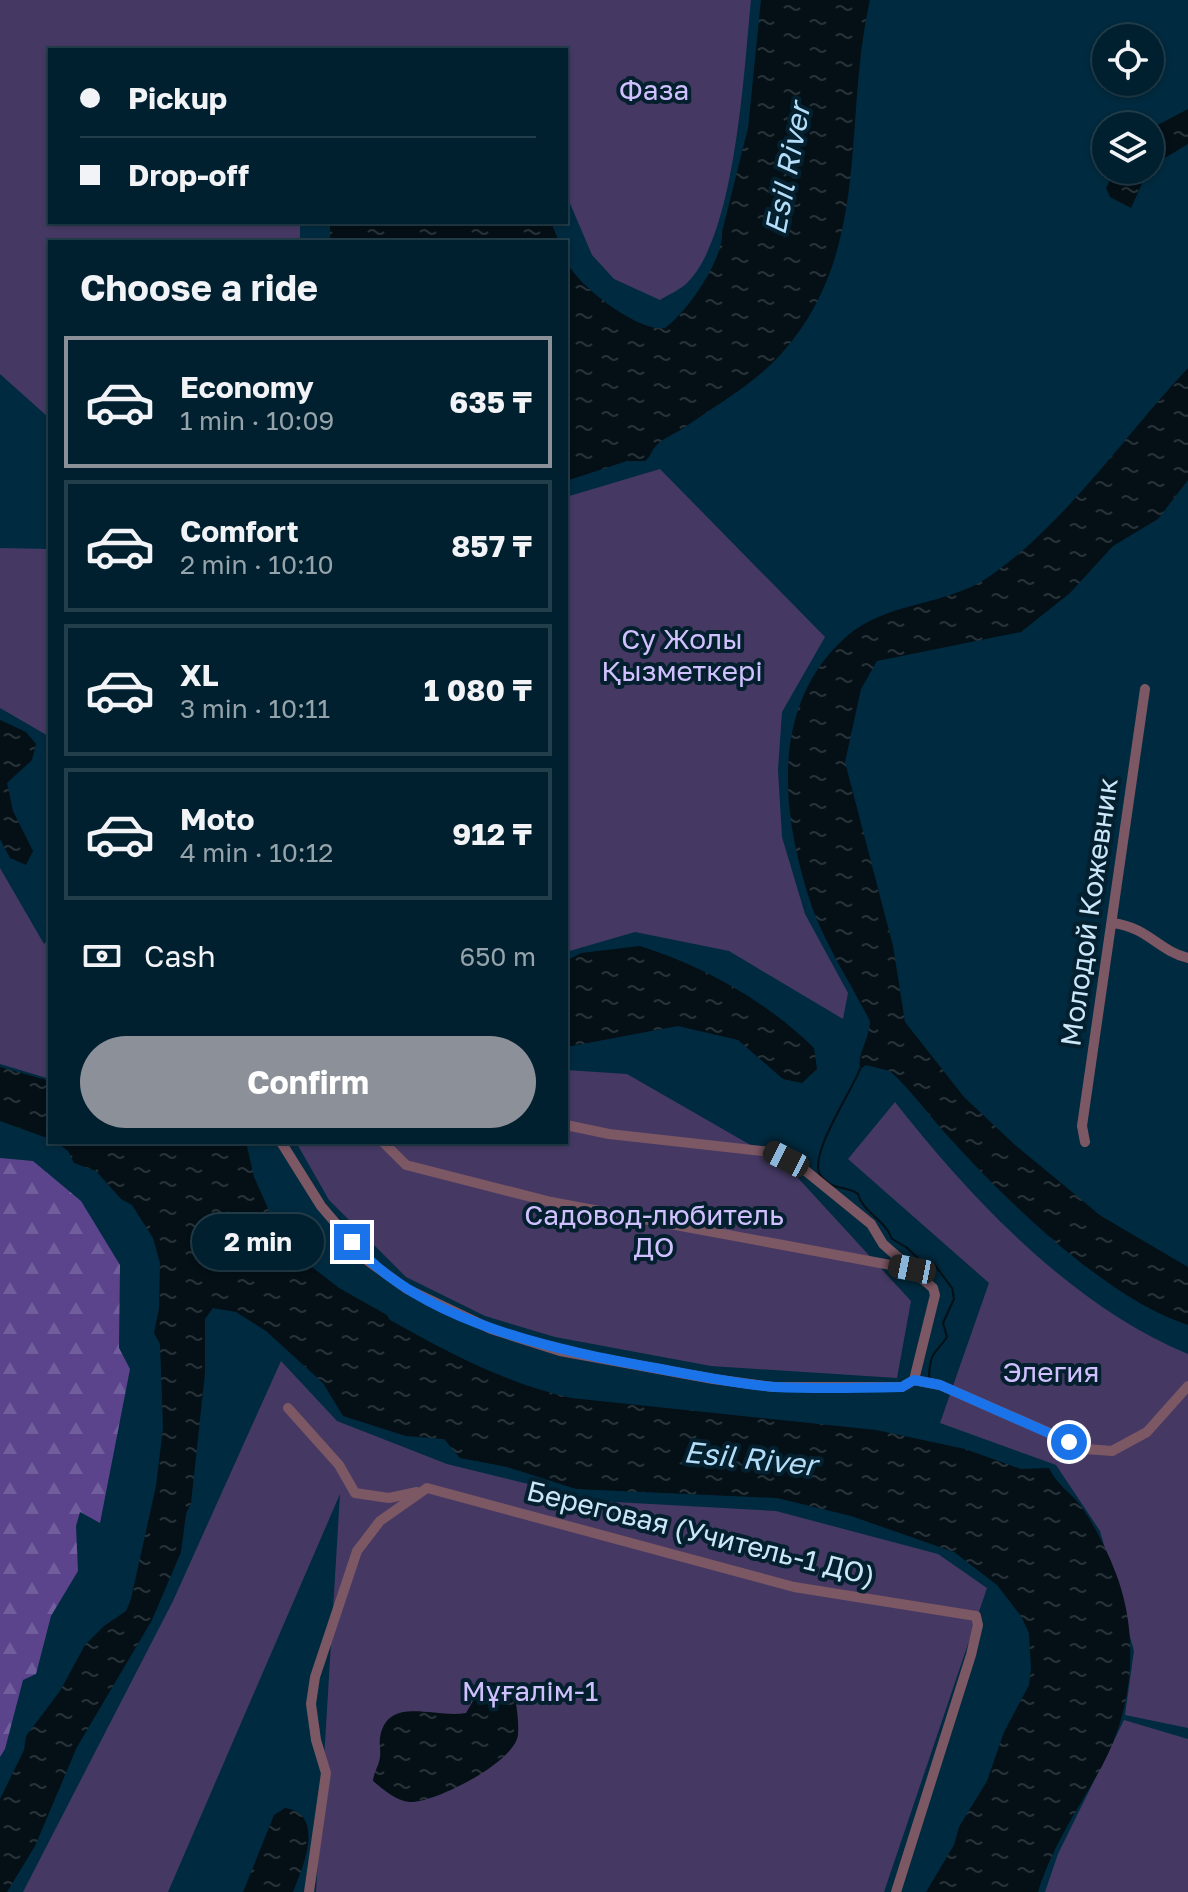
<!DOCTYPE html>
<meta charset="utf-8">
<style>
:root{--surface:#00202f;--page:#0a2837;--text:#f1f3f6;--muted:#95a3aa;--line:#223e4b;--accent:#8c9099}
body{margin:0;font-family:"Golos Text",sans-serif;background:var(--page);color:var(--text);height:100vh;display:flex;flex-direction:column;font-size:30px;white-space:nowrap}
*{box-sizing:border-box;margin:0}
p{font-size:26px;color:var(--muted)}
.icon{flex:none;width:44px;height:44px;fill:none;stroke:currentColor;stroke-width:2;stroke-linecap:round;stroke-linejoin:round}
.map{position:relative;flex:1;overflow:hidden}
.sheet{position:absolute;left:48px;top:240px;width:520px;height:904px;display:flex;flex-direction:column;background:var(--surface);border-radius:0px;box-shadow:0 2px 6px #0004,0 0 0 2px var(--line)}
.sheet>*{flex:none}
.top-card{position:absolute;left:48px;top:48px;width:520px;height:176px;border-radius:0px;box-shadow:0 2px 6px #0004,0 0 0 2px var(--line);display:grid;align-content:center;height:176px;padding:0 32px;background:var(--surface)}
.fabs{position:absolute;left:1092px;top:24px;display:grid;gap:16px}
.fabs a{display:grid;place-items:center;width:72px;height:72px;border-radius:50%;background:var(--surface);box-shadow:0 2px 6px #0004,0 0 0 2px var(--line);font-size:40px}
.end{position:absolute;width:36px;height:36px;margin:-18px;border:10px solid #1a73e8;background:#fff;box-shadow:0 0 0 4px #fff}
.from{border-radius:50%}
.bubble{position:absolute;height:56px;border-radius:28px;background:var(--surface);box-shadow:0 2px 6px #0004,0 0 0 2px var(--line);font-size:26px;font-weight:700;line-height:56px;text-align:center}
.car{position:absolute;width:24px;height:48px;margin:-24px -12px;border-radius:10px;box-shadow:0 0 6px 2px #0007;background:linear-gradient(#222 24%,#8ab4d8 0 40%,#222 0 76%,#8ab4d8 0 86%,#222 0)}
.top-card b{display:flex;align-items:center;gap:28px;height:76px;font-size:30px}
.top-card b+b{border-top:2px solid var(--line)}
.top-card i{width:20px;height:20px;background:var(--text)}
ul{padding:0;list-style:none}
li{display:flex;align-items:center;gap:24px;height:132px;margin:0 16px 12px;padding:0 16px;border:4px solid var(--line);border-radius:0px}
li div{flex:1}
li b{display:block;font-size:30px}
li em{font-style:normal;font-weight:700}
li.active{border-color:var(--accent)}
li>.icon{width:72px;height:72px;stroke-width:1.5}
h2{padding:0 32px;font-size:36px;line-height:96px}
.pay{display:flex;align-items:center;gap:20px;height:88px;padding:0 32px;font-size:30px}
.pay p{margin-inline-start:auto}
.cta{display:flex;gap:16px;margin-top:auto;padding:16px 32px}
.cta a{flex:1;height:92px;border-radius:48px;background:var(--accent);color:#fff;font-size:32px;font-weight:700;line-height:92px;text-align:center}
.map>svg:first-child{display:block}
.green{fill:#453963}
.forest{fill:url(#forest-firs)}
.water{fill:url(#water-ripples)}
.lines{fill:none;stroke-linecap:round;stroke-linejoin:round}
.stream{stroke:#040f16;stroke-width:2}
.minor{stroke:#7c5764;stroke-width:10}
.route{stroke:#1a73e8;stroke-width:10}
.labels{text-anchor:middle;stroke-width:8;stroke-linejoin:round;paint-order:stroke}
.park-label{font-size:28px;fill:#d0c0fe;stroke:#04202f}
.street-label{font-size:28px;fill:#cbe6f8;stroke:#04202f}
.water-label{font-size:30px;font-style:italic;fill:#b3ddf8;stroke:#04202f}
</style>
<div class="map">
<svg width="1188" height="1892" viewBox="0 0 1188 1892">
<defs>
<pattern id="forest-firs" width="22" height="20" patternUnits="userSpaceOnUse" patternTransform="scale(2)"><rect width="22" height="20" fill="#5b448c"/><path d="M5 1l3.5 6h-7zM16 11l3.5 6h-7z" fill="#715f9d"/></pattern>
<pattern id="water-ripples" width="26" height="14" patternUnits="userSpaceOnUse" patternTransform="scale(2)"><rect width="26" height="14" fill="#040f16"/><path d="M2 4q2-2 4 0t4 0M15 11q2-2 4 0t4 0" fill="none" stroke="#273239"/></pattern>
</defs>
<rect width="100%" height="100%" fill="#002a3f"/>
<g class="green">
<path d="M0,0h751c-7,68 -15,237 -65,284 -7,6 -18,11 -26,16l-46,-21 -22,-24 -26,-61v-144h-516v172h250v20h-250v199l-2,-24 -48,-43z"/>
<path d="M660,469l165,168 -43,75 -4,58 4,67 23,77 43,79 -5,26 -114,-68 -94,-19 -69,20v-455z"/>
<path d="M0,548l50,1v188l-50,-29z"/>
<path d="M0,868l44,76 6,-7v142l-50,-15z"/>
<path d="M566,1070l61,4 160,92 124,135 -14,77 -186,-12 -156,-29 -70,-21 -79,-39 -77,-77 -33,-58h270z"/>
<path d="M895,1102c76,97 177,204 293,252v374l-63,-13 9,-64 -34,-120 -44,-66 -116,-42 49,-140 -141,-124z"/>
<path d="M281,1361l56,60 110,43 150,37 179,10 162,43 49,34 -103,304h-568l24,-398 -172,398h-145l150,-291z"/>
<path d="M1124,1720l64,19v153h-143l13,-38z"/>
</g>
<path class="forest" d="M0,1158l33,3 48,40 39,64 -1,83 11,21 -30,154 -20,-11 -4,14 2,45 -27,45 -15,58 -13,6 -18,69 -5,8z"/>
<g class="water">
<path d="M761,0h109c-28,123 3,250 -88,353 -27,30 -64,51 -97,74 -8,6 -23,11 -30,20 -4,5 -5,10 -10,14h-18l-61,20v-221c9,24 73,73 99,68 22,-16 59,-69 57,-96l26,-104z"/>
<path d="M1188,109v35l-38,23v-38z"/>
<path d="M1116,170h32l-17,38 -21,-11 -4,-9z"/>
<path d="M330,222h221l8,20h-229z"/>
<path d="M1188,368v112l-30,39 -45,27 -43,47 -49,39 -144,29 -16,28 -16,73 48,184 12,76 59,75 51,48 86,71 87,51v58c-79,-25 -177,-120 -232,-180 -23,-24 -42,-52 -66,-74l-24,-6 -6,4c-3,-16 10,-31 10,-48 -19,-37 -44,-75 -58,-114 -30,-89 -45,-201 35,-271 39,-34 98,-30 140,-58 76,-51 138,-143 201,-210z"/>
<path d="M0,720l26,12 10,12 -4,16 -25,23 6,28 20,40 -7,14 -16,-7 -10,-19z"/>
<path d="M640,946c64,20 126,55 174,102l3,21 -15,14 -19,-4 -45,-39 -60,-14 -112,21v-86l15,-8z"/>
<path d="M0,1067l50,14v58l-50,-18z"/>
<path d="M56,1142h190l8,35 21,47 37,43 27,21 48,27 3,5c59,33 115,63 181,78l305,32 89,19 56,20 28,-1c7,16 20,23 31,37 15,20 31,53 39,77 20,60 13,129 -17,184 -23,42 -50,80 -64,126h-112l28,-47 5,-18 28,-46 17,-49 25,-47 2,-16 -2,-36 -8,-17 -24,-31 -43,-33 -103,-36 -74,-18 -201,-9 -69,-22 -47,-9 -16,-19 -38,-3 -63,-20 -20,-33 -57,-52 -30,-19 -23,-4 -8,11v54l-14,130 -5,11 -5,38 -29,68 -75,127 -42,99 -28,46h-7v-93l24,-49 2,-14 34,-45 25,-46 19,-19 22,-15 5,-12 25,-113 7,-58 -3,-84 -6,-11 5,-25 1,-45 -7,-25 -21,-33 -11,-6 -25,-28 -22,-8 -6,-12z"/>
<path d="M484,1682l17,1 14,14c2,11 4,27 3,37 -1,27 -83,69 -108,68 -14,-1 -26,-12 -37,-21 1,-10 6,-15 7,-24 1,-6 -1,-12 0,-19 7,-44 55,-19 86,-25z"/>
<path d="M285,1808c41,6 18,59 8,84h-50l31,-77z"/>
</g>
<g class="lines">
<path class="stream" d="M860,1069c-8,22 -54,89 -39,107 13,16 25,9 37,18 5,19 27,25 34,45l14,8 17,16 11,1 18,24 2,11 -11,24 4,14c-12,18 -17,14 -18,40"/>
<g class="minor">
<path d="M1113,923c36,5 44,27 75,35"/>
<path d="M566,1125l43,9 162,18 30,15 70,57 12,20 50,44 2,7 -21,85"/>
<path d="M281,1142l40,64 47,55 39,28 84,40 69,22 153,28 60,8h129l12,-7 26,5 146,64 26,2 35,-19 41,-46"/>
<path d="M383,1142l23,23 145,37 361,67"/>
<path d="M1085,1142l-3,-16 63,-437"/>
<path d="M288,1408l51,57 16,28 34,5 28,-6"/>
<path d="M309,1892l17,-119 -10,-33 -5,-36 4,-27 42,-126 23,-30 47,-33 367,99 182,29 2,9 -7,30 -75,237"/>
</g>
</g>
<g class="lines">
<path class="route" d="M352,1242c70,82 208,109 309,127 37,7 76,15 114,18 42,2 85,1 127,0l12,-7 26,5 129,57"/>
</g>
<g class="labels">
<g class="park-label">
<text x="654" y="100">Фаза</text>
<text x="682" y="649">Су Жолы<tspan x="682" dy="32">Қызметкері</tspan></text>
<text x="654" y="1225">Садовод-любитель<tspan x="654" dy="32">ДО</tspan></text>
<text x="1051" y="1382">Элегия</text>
<text x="530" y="1701">Мұғалім-1</text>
</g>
<g class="street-label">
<text transform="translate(1089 912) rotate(-82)" y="10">Молодой Кожевник</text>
<text transform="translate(701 1533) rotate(14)" y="10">Береговая (Учитель-1 ДО)</text>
</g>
<g class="water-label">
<text transform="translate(788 169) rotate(-79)" y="10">Esil River</text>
<text transform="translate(750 1459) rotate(6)" y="10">Esil River</text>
</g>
</g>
</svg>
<div class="fabs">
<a><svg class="icon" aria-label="locate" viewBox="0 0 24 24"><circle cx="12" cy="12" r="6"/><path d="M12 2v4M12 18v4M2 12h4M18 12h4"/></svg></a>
<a><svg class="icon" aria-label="layers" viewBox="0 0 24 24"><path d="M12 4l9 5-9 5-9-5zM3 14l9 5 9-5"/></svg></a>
</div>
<i class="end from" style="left:1069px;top:1442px"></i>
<i class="end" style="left:352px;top:1242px"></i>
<div class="bubble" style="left:192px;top:1214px;width:132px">2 min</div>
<i class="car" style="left:786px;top:1159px;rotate:297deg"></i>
<i class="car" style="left:912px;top:1269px;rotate:281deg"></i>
<div class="top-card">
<b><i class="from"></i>Pickup</b>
<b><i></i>Drop-off</b>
</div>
<section class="sheet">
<h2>Choose a ride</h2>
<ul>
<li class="active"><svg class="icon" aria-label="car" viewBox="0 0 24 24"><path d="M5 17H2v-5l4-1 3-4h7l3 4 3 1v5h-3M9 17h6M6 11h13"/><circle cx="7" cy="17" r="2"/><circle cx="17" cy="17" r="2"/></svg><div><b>Economy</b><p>1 min · 10:09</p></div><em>635 ₸</em></li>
<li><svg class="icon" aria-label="car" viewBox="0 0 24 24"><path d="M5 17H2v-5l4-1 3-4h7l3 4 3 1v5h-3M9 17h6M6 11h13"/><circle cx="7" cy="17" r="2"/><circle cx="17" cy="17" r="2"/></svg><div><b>Comfort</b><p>2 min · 10:10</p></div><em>857 ₸</em></li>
<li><svg class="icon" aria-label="car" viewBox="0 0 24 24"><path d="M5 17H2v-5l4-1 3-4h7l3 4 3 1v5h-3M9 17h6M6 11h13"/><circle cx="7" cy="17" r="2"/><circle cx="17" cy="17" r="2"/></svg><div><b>XL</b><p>3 min · 10:11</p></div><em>1 080 ₸</em></li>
<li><svg class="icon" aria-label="car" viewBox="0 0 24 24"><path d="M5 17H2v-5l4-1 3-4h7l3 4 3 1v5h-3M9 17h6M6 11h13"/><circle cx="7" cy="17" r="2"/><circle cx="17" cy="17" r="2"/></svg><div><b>Moto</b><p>4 min · 10:12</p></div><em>912 ₸</em></li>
</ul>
<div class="pay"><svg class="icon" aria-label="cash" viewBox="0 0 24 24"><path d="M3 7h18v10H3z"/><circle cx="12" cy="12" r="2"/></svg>Cash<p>650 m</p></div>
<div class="cta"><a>Confirm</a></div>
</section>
</div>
